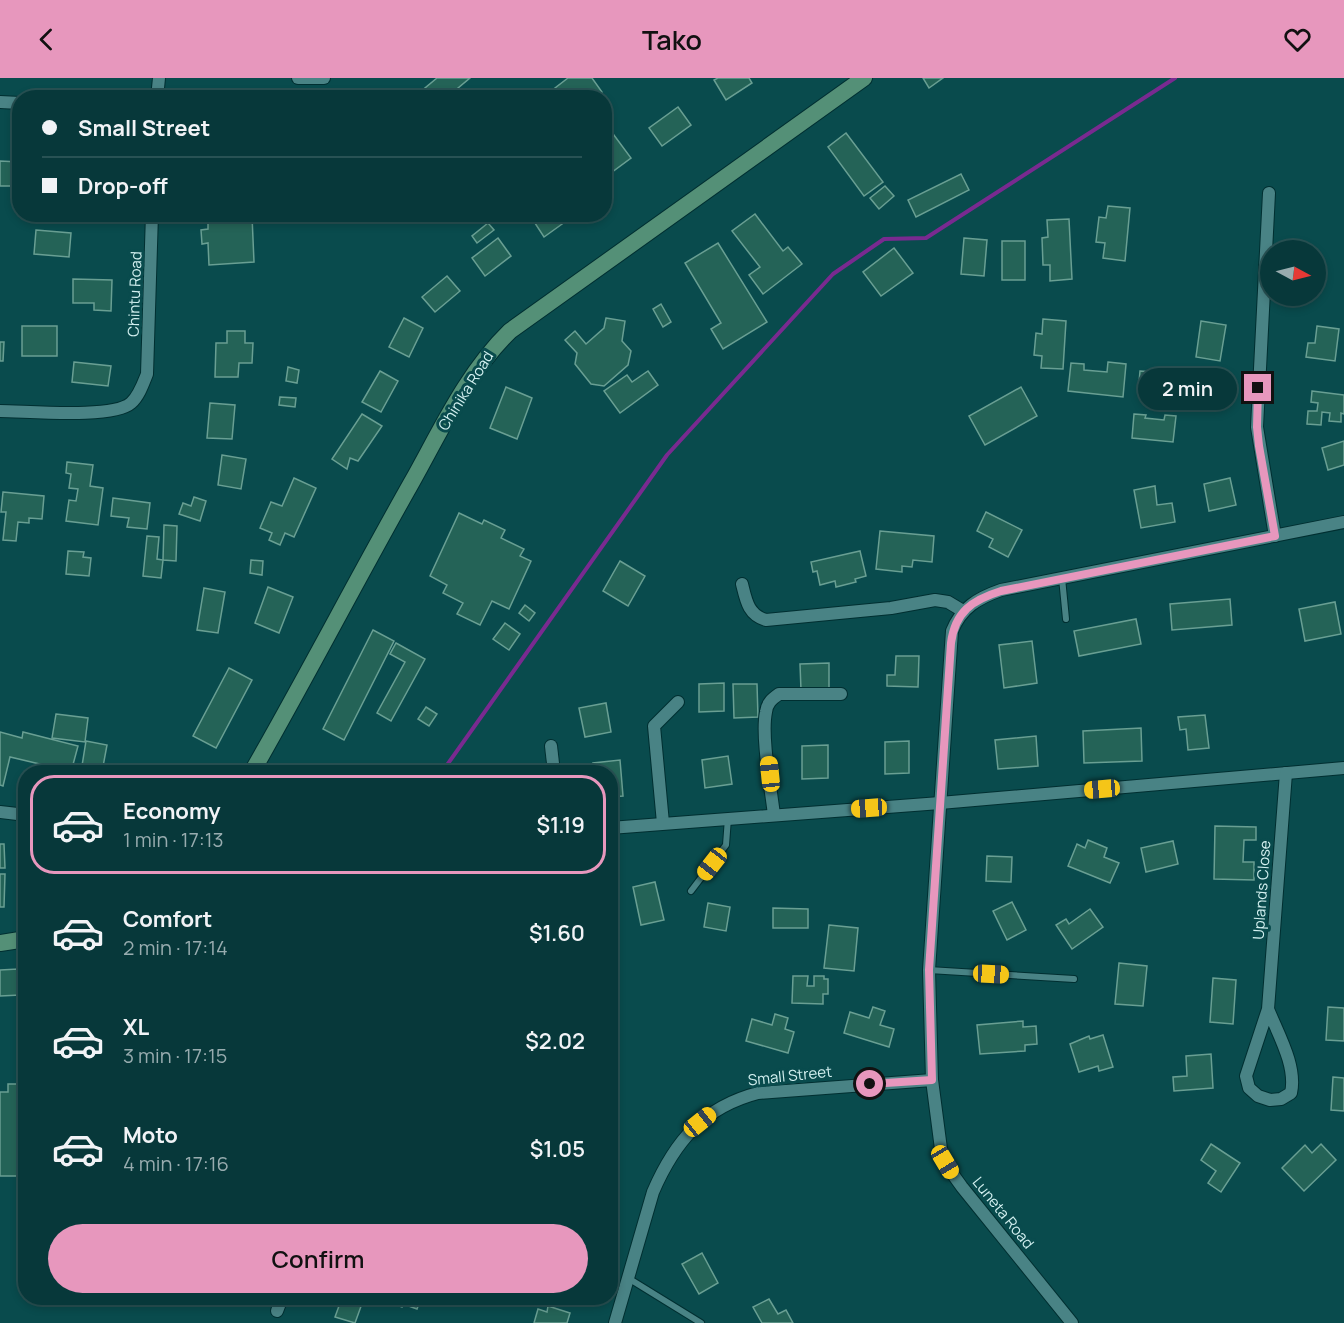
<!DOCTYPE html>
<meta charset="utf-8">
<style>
:root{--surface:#07383a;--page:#103f42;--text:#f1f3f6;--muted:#98acaf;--line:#285254;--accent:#e797bd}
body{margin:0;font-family:Manrope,sans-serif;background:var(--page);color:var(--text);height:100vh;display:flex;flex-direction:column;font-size:22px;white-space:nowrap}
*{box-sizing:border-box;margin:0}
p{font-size:20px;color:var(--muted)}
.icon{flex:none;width:33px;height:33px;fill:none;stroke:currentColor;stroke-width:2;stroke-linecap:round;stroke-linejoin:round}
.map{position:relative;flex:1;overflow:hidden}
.panel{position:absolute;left:18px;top:687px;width:600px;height:540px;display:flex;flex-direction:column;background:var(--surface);border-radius:24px;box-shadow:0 3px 9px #0003,0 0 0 2px var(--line)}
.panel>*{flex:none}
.guide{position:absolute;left:12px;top:12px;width:600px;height:132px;border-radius:24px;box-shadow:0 3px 9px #0003,0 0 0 2px var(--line);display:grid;align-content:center;height:132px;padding:0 30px;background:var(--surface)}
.needle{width:39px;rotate:97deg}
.controls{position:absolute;left:1260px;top:162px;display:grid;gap:12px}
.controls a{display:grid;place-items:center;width:66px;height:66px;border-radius:50%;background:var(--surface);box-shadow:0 3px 9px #0003,0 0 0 2px var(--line);font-size:30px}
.end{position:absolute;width:27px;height:27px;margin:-14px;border:8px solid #e797bd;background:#111;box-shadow:0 0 0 3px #111}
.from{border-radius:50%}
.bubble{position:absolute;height:42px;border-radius:21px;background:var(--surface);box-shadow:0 3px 9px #0003,0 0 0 2px var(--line);font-size:20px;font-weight:600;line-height:42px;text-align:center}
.car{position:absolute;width:18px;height:36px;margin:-18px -9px;border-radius:8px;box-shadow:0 0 4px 2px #0007;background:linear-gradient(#f5c518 24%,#345 0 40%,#f5c518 0 76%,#345 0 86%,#f5c518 0)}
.guide b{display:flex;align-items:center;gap:21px;height:57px;font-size:22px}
.guide b+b{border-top:2px solid var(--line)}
.guide i{width:15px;height:15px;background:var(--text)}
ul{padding:10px 0 0;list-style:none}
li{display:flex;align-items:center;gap:18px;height:99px;margin:0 12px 9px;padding:0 18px;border:3px solid transparent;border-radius:24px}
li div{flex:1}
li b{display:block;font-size:22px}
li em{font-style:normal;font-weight:600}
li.selected{border-color:var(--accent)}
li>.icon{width:54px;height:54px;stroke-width:1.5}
.primary-button{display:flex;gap:12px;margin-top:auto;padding:12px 30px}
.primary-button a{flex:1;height:69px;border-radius:36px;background:var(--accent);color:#111;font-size:24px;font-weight:600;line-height:69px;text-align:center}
header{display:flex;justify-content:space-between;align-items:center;height:78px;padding:0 30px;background:var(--accent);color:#111;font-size:27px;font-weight:600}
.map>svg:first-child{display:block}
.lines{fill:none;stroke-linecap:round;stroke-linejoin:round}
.stream{stroke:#792a90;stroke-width:4}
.building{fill:#246357;stroke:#699f93;stroke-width:1.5}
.lane-casing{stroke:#002f31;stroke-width:8}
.street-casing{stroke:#002f31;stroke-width:14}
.secondary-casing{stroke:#002f31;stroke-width:18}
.lane{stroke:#498385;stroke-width:6}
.street{stroke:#498385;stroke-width:12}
.secondary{stroke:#549077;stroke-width:16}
.route{stroke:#e797bd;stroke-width:8}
.labels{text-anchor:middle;stroke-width:6;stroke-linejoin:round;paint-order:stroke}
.street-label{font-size:15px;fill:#d3f0f0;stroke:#094b4d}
</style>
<header><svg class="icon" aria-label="back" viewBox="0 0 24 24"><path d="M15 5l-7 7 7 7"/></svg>Tako<svg class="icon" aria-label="heart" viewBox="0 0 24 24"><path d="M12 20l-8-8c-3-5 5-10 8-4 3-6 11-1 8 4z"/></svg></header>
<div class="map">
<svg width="1344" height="1245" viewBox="0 0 1344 1245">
<rect width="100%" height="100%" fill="#094b4d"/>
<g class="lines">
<path class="stream" d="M442,694l225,-317 166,-181 51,-35 42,-1 249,-160"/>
</g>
<g class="building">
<path d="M437,0h33l-24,20h-24l-3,-5z"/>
<path d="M568,0h24l10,14 -8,6h-52z"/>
<path d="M718,0h31l3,5 -26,17 -12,-20z"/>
<path d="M923,0h20l-14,10z"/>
<path d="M678,29l13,18 -29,21 -13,-18z"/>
<path d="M605,45l26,35 -27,20v-55z"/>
<path d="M846,55l37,49 -19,14 -36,-49z"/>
<path d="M0,83l19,1v24h-19z"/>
<path d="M961,96l8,16 -53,27 -8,-17z"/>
<path d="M885,108l9,10 -15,13 -9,-11z"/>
<path d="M1108,128l22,2 -5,53 -22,-3 2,-15 -9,-1 3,-25 7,1z"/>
<path d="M422,136h15l-11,8z"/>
<path d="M529,136h47l-32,23z"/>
<path d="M755,136l28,37 5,-4 14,17 -39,30 -14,-19 11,-8 -28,-36z"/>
<path d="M252,138l2,46 -45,3 -1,-22 -6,1 -1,-14 7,-1v-10z"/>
<path d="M1069,141l3,60 -22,2v-16h-7l-1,-27 6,-1 -1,-17z"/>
<path d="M488,145l6,7 -17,13 -5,-7z"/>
<path d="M36,152l35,3 -2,24 -35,-3z"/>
<path d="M498,160l13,18 -26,20 -13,-18z"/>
<path d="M964,160l23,2 -3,36 -23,-2z"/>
<rect x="1002" y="163" width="23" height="39"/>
<path d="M718,165l49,79 -44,27 -12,-20 10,-6 -36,-60z"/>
<path d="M894,170l19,25 -32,23 -18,-24z"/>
<path d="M447,198l13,15 -25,21 -13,-15z"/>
<path d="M73,201l39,1 -1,31 -17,-1v-7h-21z"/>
<path d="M661,226l10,18 -8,5 -10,-18z"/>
<path d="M404,240l19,10 -14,29 -20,-10z"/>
<path d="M606,240l19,3 -3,20 9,10 -3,14 -24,21 -13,-2 -16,-20 2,-11 -12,-13 10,-9 11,13 18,-16z"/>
<path d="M1043,241l23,2 -3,48 -22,-1 1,-12 -8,-1 2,-22 6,1z"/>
<path d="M1201,243l25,4 -6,36 -24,-4z"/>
<rect x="22" y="248" width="35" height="30"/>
<path d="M1317,248l22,3 -4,32 -29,-4 2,-14h7z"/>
<path d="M227,253h18v12h8l-1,20h-13l-1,14h-23l1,-34h11z"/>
<path d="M0,264h4l-1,19h-3z"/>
<path d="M74,284l37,4 -3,20 -36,-4z"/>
<path d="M1108,284l18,2 -3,33 -55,-6 3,-28 13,1v6l23,2z"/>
<path d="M288,289l11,3 -2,13 -11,-2z"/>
<path d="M380,293l18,10 -17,31 -19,-10z"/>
<path d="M648,293l10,14 -38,28 -16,-22 23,-16 5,7z"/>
<path d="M1140,293l41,3 -1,24h-11v-4h-31z"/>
<path d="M506,309l26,11 -15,41 -27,-11z"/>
<path d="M1021,309l16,29 -52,29 -16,-29z"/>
<path d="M1312,313l32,4v19l-3,-1v9l-12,-1 1,-8 -8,-1 -1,13 -14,-1 1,-13h9l1,-8 -7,-1z"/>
<path d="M280,319l16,1 -1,9 -16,-2z"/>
<path d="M210,325l25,2 -3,34 -25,-1z"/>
<path d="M362,336l20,12 -24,35 -8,-3 -3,11 -15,-10z"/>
<path d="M1134,336l12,1 -1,3 19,2 1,-5 11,1 -3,26 -41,-4z"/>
<path d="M1344,363v24l-16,5 -6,-22z"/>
<path d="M222,377l24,4 -5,30 -23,-4z"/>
<path d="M67,384l26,3 -3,21 13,2 -5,37 -32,-4 3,-21 7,1 2,-12 -9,-1 2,-14 -5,-1z"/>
<path d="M294,400l22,10 -22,49 -9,-4 -5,12 -11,-5 3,-7 -12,-5 11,-26 11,4z"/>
<path d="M1230,400l6,27 -27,6 -5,-27z"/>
<path d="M1155,408l2,19 15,-2 3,19 -34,6 -7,-38z"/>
<path d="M3,414l41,4 -2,23 -13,-1v5l-11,-1 -2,19 -13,-1 3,-28h-5z"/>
<path d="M194,419l12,4 -6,20 -21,-7 4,-11 8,3z"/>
<path d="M113,420l37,5 -3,26 -20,-2 2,-9 -18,-2z"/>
<path d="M986,434l36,18 -14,27 -19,-10 4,-8 -16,-8z"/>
<path d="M459,435l23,11 2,-4 21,10 -4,8 23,11 -4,7 11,5 -22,48 -17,-8 -12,24 -23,-11 6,-11 -20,-10 4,-8 -17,-9z"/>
<path d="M164,447l13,1 -1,35 -13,-1z"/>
<path d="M880,453l54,5 -2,26 -19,-2 -1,7 -10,-1v6l-26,-3z"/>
<path d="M147,458l12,1 -2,22 6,1 -2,18 -18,-2z"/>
<path d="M68,473l16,1 -1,5 8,1 -2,18 -23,-2z"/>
<path d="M860,473l6,25 -11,3 1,3 -20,5 -1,-6 -15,4 -3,-14 -4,1 -2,-10z"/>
<path d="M251,482l12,1 -1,14 -12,-2z"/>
<path d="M620,483l25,15 -17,30 -25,-15z"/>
<path d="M268,509l25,10 -14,36 -24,-10z"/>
<path d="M204,510l21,4 -7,41 -21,-3z"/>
<path d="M1230,521l2,26 -60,5 -2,-26z"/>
<path d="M1335,524l6,32 -36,7 -6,-32z"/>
<path d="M525,527l10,8 -6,8 -10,-8z"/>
<path d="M1136,541l5,25 -62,12 -5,-25z"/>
<path d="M505,545l15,11 -11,16 -16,-11z"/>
<path d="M373,552l21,11 -50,99 -21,-11z"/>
<path d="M1032,563l5,42 -33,5 -5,-43z"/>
<path d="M396,565l29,16 -34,62 -14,-8 28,-51 -15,-8z"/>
<path d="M896,578h23l-1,31 -31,-1v-11h8z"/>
<path d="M829,585v27h-28l-1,-26z"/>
<path d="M229,590l23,12 -36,68 -23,-12z"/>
<path d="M724,605v28l-25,1v-28z"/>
<path d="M733,606h24l1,33 -24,1z"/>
<path d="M606,625l5,29 -26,5 -6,-29z"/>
<path d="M426,629l11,7 -8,12 -11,-7z"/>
<path d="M56,636l32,4 -3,24 -33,-4z"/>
<path d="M1205,637l4,33 -21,2 -2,-21 -6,1 -2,-13z"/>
<path d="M1141,650l1,33 -58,2 -1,-32z"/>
<path d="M0,654l22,6 1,-6 55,14 -7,26 -27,-5v-2l-34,-8 -7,29 -3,-1z"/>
<path d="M1036,658l2,30 -40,3 -3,-29z"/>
<path d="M86,663l21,4 -5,27h-21z"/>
<path d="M909,663v32l-24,1v-32z"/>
<path d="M828,667v33l-26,1v-33z"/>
<path d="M728,678l4,28 -27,4 -3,-28z"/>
<path d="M620,682l3,36 -13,1v-25h-16l-1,-9z"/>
<path d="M1215,748l41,1v13h-12l-1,22h11v18l-40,-1z"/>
<path d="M1088,762l19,8 -3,9 15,6 -9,20 -42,-17 9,-22 8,4z"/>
<path d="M1173,763l5,23 -32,8 -5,-24z"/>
<path d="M0,766h4l1,24h-5z"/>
<path d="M987,778l25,1 -1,25 -25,-1z"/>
<path d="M0,796h5l-1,33h-4z"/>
<path d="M655,804l9,38 -23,5 -8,-38z"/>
<path d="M1012,824l14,28 -19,10 -14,-29z"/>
<path d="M708,825l22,4 -4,24 -22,-4z"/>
<path d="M773,830l35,1v19h-35z"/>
<path d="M1090,831l13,18 -31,22 -16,-24 10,-6 3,5z"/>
<path d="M829,847l29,3 -4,43 -30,-3z"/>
<path d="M1119,885l28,3 -4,40 -28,-2z"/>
<path d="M18,891l2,26 -20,1v-26z"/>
<path d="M793,898h15l-1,10h7v-10h10v3h4v15h-5v10l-31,-1z"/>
<path d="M1213,900l23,2 -3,44 -23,-2z"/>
<path d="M873,929l12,4 -5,14 14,4 -5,18 -45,-14 6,-21 19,6z"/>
<path d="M1328,929l16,1v33l-18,-1z"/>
<path d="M775,936l13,4 -3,11 9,3 -6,21 -42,-12 6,-22 20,6z"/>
<path d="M1023,943v6l13,-1 1,18 -12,1v6l-45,3 -3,-29z"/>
<path d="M1103,957l10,32 -14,4 -1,-5 -19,6 -9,-28 19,-8 1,3z"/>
<path d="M1211,976l2,34 -39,3 -1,-14 14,-1 -1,-20z"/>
<path d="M1333,999l11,1v33l-13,-1z"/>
<path d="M8,1006h11v29h7v21h-6l-1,42h-19v-84h8z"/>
<path d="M1211,1066l29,19 -19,29 -13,-9 8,-12 -15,-11z"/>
<path d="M1321,1066l15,16 -32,31 -22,-23 23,-23 7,8z"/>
<path d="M702,1175l16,30 -19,11 -17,-30z"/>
<path d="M335,1220h29l-9,25 -20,-6 4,-11 -6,-2z"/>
<path d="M388,1220h33l-4,11 -14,-5 -1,3 -16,-6z"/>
<path d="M769,1221l9,15 8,-4 7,13h-31l-9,-16z"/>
<path d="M548,1228l22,7 -3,10h-33l4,-14 9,3z"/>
</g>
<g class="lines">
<g class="lane-casing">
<g id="lane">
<path d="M1062,500l4,41"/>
<path d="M691,813l35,-46 2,-27"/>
<path d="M929,892l145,9"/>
<path d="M628,1200l73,45"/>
</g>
</g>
<g class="street-casing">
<g id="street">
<path d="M298,0h26"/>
<path d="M157,20l2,-20"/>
<path d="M0,24l20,1"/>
<path d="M1269,115l-12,234 18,109"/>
<path d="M0,333c27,0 113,8 131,-8 8,-7 12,-19 16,-29l5,-160"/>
<path d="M742,506c4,16 6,31 24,36l125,-12 44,-8 13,2 15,9"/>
<path d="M551,668l3,26"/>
<path d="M0,734l26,3"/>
<path d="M774,737c-3,-26 -13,-79 -8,-103 1,-9 6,-13 13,-18h62"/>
<path d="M663,745l-9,-97 24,-24"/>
<path d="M610,750l330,-25 404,-35"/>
<path d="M1268,931c10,25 29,57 23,84l-10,6 -11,1 -12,-4 -9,-8 -3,-12 22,-67 18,-236"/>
<path d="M277,1233l5,-13"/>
<path d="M615,1245l38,-131c22,-51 51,-85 105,-99l174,-13"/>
<path d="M1072,1245l-110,-136 -18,-25 -3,-13 -9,-69 -3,-110 23,-339c9,-23 26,-33 49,-41l343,-68"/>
</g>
</g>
<g class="secondary-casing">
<g id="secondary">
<path d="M252,694c55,-96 106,-195 161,-292 29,-52 54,-107 97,-149l354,-253"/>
<path d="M0,865l26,-4"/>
</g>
</g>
<use href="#lane" class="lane"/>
<use href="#street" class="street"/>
<use href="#secondary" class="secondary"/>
</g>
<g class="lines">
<path class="route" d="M870,1006l62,-4 -3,-110 22,-327c4,-31 21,-43 50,-52l274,-55 -16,-90 -2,-19 1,-39"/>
</g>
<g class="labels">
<g class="street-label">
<text transform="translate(135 216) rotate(-88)" y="5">Chintu Road</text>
<text transform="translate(466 313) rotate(-58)" y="5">Chinika Road</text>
<text transform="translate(1262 812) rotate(-86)" y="5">Uplands Close</text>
<text transform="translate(790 998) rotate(-6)" y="5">Small Street</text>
<text transform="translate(1003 1135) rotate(51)" y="5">Luneta Road</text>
</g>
</g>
</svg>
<div class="controls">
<a><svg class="needle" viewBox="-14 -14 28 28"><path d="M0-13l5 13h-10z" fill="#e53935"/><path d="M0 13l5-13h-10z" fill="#98acaf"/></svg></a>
</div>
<i class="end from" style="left:870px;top:1006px"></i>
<i class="end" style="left:1258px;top:310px"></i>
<div class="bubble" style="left:1138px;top:290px;width:99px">2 min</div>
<i class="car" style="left:770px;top:696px;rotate:354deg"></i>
<i class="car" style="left:1102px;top:711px;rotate:265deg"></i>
<i class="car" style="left:869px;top:730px;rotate:266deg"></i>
<i class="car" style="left:712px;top:786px;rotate:218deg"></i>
<i class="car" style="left:991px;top:896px;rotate:93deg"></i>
<i class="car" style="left:700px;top:1044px;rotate:51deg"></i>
<i class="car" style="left:945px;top:1084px;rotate:149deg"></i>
<div class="guide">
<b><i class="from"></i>Small Street</b>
<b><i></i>Drop-off</b>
</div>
<section class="panel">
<ul>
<li class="selected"><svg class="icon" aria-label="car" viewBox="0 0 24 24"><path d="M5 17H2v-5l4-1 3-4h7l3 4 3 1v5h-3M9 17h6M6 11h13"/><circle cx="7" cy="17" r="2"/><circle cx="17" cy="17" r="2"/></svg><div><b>Economy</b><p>1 min · 17:13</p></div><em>$1.19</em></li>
<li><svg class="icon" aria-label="car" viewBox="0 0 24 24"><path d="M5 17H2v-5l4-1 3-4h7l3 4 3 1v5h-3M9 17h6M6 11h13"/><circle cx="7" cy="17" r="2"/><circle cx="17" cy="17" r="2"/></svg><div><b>Comfort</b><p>2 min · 17:14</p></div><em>$1.60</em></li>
<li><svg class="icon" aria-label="car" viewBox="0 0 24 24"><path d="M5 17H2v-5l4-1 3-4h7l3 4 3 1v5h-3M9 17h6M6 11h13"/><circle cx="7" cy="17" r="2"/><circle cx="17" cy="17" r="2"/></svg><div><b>XL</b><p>3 min · 17:15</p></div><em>$2.02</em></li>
<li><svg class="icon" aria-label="car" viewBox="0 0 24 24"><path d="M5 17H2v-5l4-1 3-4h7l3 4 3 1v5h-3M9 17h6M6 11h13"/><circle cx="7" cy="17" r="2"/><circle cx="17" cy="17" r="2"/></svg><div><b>Moto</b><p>4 min · 17:16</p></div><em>$1.05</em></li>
</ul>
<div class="primary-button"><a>Confirm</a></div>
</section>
</div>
